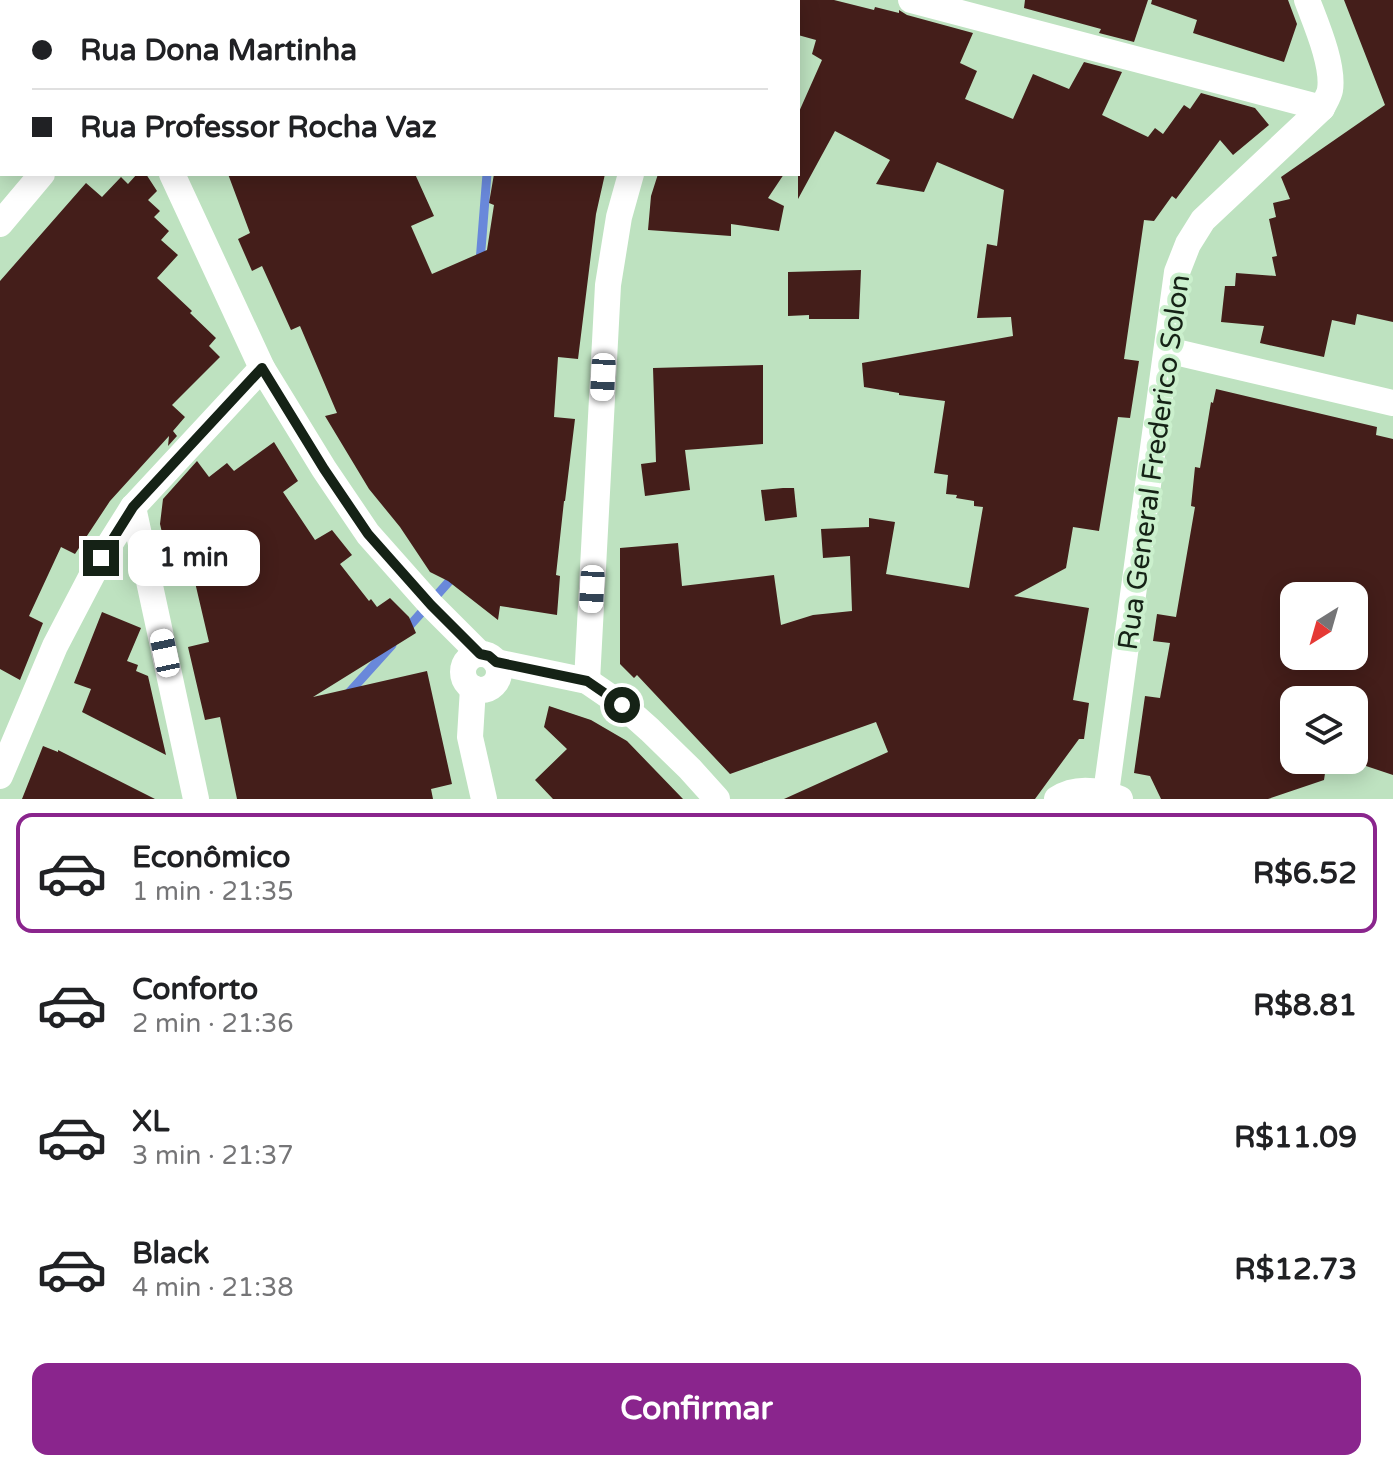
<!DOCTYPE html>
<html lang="pt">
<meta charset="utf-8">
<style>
:root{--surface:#fff;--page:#f2f2f2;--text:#202124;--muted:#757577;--line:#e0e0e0;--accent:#8a258d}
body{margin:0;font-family:"Varela Round",sans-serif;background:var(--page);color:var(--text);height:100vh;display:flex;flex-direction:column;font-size:30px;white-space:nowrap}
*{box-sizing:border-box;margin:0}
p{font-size:26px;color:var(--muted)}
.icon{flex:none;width:44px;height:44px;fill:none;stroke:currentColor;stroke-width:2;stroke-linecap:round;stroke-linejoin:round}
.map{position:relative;height:799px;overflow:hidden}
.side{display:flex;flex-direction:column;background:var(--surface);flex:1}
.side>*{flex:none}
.guide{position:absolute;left:0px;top:0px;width:800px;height:176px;box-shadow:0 4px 20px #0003;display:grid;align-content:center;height:176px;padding:0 32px;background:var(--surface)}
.needle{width:52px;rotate:217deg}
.tools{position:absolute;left:1280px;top:582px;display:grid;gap:16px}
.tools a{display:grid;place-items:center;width:88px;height:88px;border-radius:16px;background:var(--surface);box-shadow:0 4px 20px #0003;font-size:40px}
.end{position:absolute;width:36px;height:36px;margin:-18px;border:10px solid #152216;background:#fff;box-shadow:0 0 0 4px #fff}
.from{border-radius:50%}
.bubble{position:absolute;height:56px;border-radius:16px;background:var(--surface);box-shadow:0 4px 20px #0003;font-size:26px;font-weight:700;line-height:56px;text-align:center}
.car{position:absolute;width:24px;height:48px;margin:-24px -12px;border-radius:10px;box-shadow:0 0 6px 2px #0007;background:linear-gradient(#fff 24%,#345 0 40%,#fff 0 76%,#345 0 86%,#fff 0)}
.guide b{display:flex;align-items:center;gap:28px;height:76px;font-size:30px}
.guide b+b{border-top:2px solid var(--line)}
.guide i{width:20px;height:20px;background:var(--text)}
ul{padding:14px 0 0;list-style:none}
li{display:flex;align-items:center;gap:24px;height:120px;margin:0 16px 12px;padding:0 16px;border:4px solid transparent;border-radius:16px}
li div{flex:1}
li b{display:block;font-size:30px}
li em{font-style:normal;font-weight:700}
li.active{border-color:var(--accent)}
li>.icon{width:72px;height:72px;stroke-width:1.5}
.button{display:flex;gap:16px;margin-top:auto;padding:16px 32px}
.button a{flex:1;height:92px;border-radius:16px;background:var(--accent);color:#fff;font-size:32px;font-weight:700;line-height:92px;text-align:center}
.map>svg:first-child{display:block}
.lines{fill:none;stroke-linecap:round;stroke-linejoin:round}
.stream{stroke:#6988da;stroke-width:9}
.building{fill:#441e1a;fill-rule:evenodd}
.street{stroke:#fff;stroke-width:26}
.route{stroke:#152216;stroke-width:10}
.labels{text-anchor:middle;stroke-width:8;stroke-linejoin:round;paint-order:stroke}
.street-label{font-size:28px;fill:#152216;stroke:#cbf0cd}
</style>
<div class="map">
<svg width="1393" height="799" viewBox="0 0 1393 799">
<rect width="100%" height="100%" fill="#bee2c0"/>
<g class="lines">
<g class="stream">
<path d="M502,2v-2"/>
<path d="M480,262l7,-88"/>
<path d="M405,631l48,-54 1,-5"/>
<path d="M346,696l46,-51"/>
</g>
</g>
<g class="building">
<path d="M798,0h36l40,10 1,-3 24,6v-3l8,5 66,18 -13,30 17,8 -12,28 48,20 20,-45 36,15 15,-27 38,10 -20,43 46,22 7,-9 8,6 21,-29 6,4 11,-16 54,15 14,17 -36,30 -13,-15 -44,59 -4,-3 -18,25 -10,-1 -20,139 15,2 -9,57 -12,-1 -19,114 -26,-4 -7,41 -52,28 75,12 -16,92 16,3 -5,36h-5l-44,60h-251l104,-47 -12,-30 -146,52 -93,-99 -3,3 -14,-14v-116l58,-5 4,43 92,-11 7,50 32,-10 39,-4 -2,-55 -27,2 -2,-29 48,-2v-9l26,4 -9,52 83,14 14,-81 -9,-1v-5l-18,-3 1,-3 -11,-1 2,-19 -14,-2 11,-72 -46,-6v-2l-35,-6 -2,-24 151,-27 -2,-19 -34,1 10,-74 10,2 7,-56 -67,-28 -13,30 -48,-8 14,-24 -55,-29 -37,68v-85l24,-54 -10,-6 4,-14 -18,-5z"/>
<path d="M1025,0h123l-14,42 -35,-9 2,-4 -77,-21z"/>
<path d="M1152,0h136l9,24 -13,38 -91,-29 4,-13 -46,-16z"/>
<path d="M1344,0h49v322l-36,-8 -2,11 -23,-5 -8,37 -64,-14 4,-17 -43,-4 4,-36h10l1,-13 40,3 -4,-19 5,-1 -8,-37 7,-2 -3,-14 17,-4 -9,-22 104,-72z"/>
<path d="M137,174h9l11,17 -9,9 12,11 -6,6 15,14 -8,9 17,15 -21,23 35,33 -2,2 26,25 -7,8 11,11 -48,48 13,12 -12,14 4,5 -9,10 1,-10 -59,65 -35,53 -14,-7 -32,69 14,7 -23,57 -20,-11v-388l86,-98 16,14 19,-20 7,7z"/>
<path d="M228,174h187l19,42 -23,10 21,48 55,-24 7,-45 -5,-2 5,-29h111l-9,40 -18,145 -20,-2 -4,60 21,2 -10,82h-1l-8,74 4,1 -3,39 -57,-9 -2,14 -50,-39 -18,-9 -30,-45 -31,-38 -44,-73 12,-3 -37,-87 -9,4 -29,-64 -10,5 -14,-32 12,-6z"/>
<path d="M658,174h126l-16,24 16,8 -5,25 -48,-7v12l-83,-6 3,-34z"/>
<path d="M861,270l-2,49h-50v-4l-21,1v-44z"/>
<path d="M763,365v79l-78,6 5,40 -45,6 -4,-32 15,-2 -3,-94z"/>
<path d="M1216,389l161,38 -1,8 17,4v336l-39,-13v-62h-60v60h33l-3,20 -56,19h-107l-11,-23 -16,-3 11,-77 15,2 10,-55 -17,-2 4,-27 19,3 19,-110 -4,-1 4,-39 5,1 11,-66 2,1zM1294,596h60v60h-60z"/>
<path d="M274,442l24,39 -15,11 32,48 17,-10 20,25 -12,9 29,37 2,-2 6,8 13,-9 19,19 7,16 -103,64 114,-26 25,113 -21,5 2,10h-196l-17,-82 -15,3 -17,-73 21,-5 -19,-81 -18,14 -12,-51 3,-25 34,-38 12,16 18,-14 7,8z"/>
<path d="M783,488h11l3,29 -32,4 -4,-31z"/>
<path d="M102,612l39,16 -14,33 11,4 -2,6 12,5 18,79 -84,-43 9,-23 -17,-6z"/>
<path d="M549,706l42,14 36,21 56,58h-130l-18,-19 32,-31 -23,-22z"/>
<path d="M43,746l15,6v-2l97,49h-133z"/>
</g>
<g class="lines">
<g class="street">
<path d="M91,0v2"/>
<path d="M911,0l411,108"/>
<path d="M194,2l1,-2"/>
<path d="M713,2l1,-2"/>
<path d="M172,174l90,194 62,101 44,65 63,71 49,49"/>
<path d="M0,224l42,-50"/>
<path d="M1167,350l226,53"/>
<path d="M133,507l63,292"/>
<circle cx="481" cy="672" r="18"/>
<path d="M496,662l91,19 35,24 28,25 40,39 27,30"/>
<path d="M587,681l21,-396 11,-68 12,-43"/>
<path d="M473,688l-3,49 14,62"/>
<path d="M0,776l55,-130 46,-88 32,-51 129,-139"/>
<path d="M1106,793l71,-521 11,-28 15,-24 119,-112c2,-5 7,-12 8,-18 4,-25 -14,-66 -23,-90"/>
<path d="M1057,799c20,-13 42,-9 63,0"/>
</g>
</g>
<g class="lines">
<path class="route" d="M101,558l32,-51 129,-139 62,101 44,65 63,71 49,49 9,2 7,6 91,19 35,24"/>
</g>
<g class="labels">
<g class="street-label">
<text transform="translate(1153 462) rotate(-82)" y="10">Rua General Frederico Solon</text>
</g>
</g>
</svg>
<div class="tools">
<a><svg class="needle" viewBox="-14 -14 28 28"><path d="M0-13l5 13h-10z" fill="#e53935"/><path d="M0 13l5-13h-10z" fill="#757577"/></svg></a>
<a><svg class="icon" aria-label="layers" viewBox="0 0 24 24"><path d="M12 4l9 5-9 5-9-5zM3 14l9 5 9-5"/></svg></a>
</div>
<i class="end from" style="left:622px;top:705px"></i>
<i class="end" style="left:101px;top:558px"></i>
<div class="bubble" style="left:128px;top:530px;width:132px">1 min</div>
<i class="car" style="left:603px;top:377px;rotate:183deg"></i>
<i class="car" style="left:592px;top:589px;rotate:183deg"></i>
<i class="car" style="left:165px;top:653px;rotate:348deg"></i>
<div class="guide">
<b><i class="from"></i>Rua Dona Martinha</b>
<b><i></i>Rua Professor Rocha Vaz</b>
</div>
</div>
<section class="side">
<ul>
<li class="active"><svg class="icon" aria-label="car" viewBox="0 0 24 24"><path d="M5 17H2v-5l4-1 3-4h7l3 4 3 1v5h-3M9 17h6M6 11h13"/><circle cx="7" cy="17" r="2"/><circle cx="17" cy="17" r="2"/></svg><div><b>Econômico</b><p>1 min · 21:35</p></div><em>R$6.52</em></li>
<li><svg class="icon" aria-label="car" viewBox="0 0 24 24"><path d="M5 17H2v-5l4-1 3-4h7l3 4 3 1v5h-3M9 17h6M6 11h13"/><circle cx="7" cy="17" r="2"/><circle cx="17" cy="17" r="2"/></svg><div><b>Conforto</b><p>2 min · 21:36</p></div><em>R$8.81</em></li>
<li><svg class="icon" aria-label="car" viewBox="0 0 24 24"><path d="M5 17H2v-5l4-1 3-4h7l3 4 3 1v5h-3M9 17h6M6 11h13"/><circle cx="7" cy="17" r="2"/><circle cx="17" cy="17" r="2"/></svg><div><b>XL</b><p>3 min · 21:37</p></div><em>R$11.09</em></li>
<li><svg class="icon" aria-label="car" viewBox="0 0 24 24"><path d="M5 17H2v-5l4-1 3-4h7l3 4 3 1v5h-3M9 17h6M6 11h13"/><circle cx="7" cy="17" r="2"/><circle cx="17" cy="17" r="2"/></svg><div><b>Black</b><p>4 min · 21:38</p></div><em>R$12.73</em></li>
</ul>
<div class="button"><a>Confirmar</a></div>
</section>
